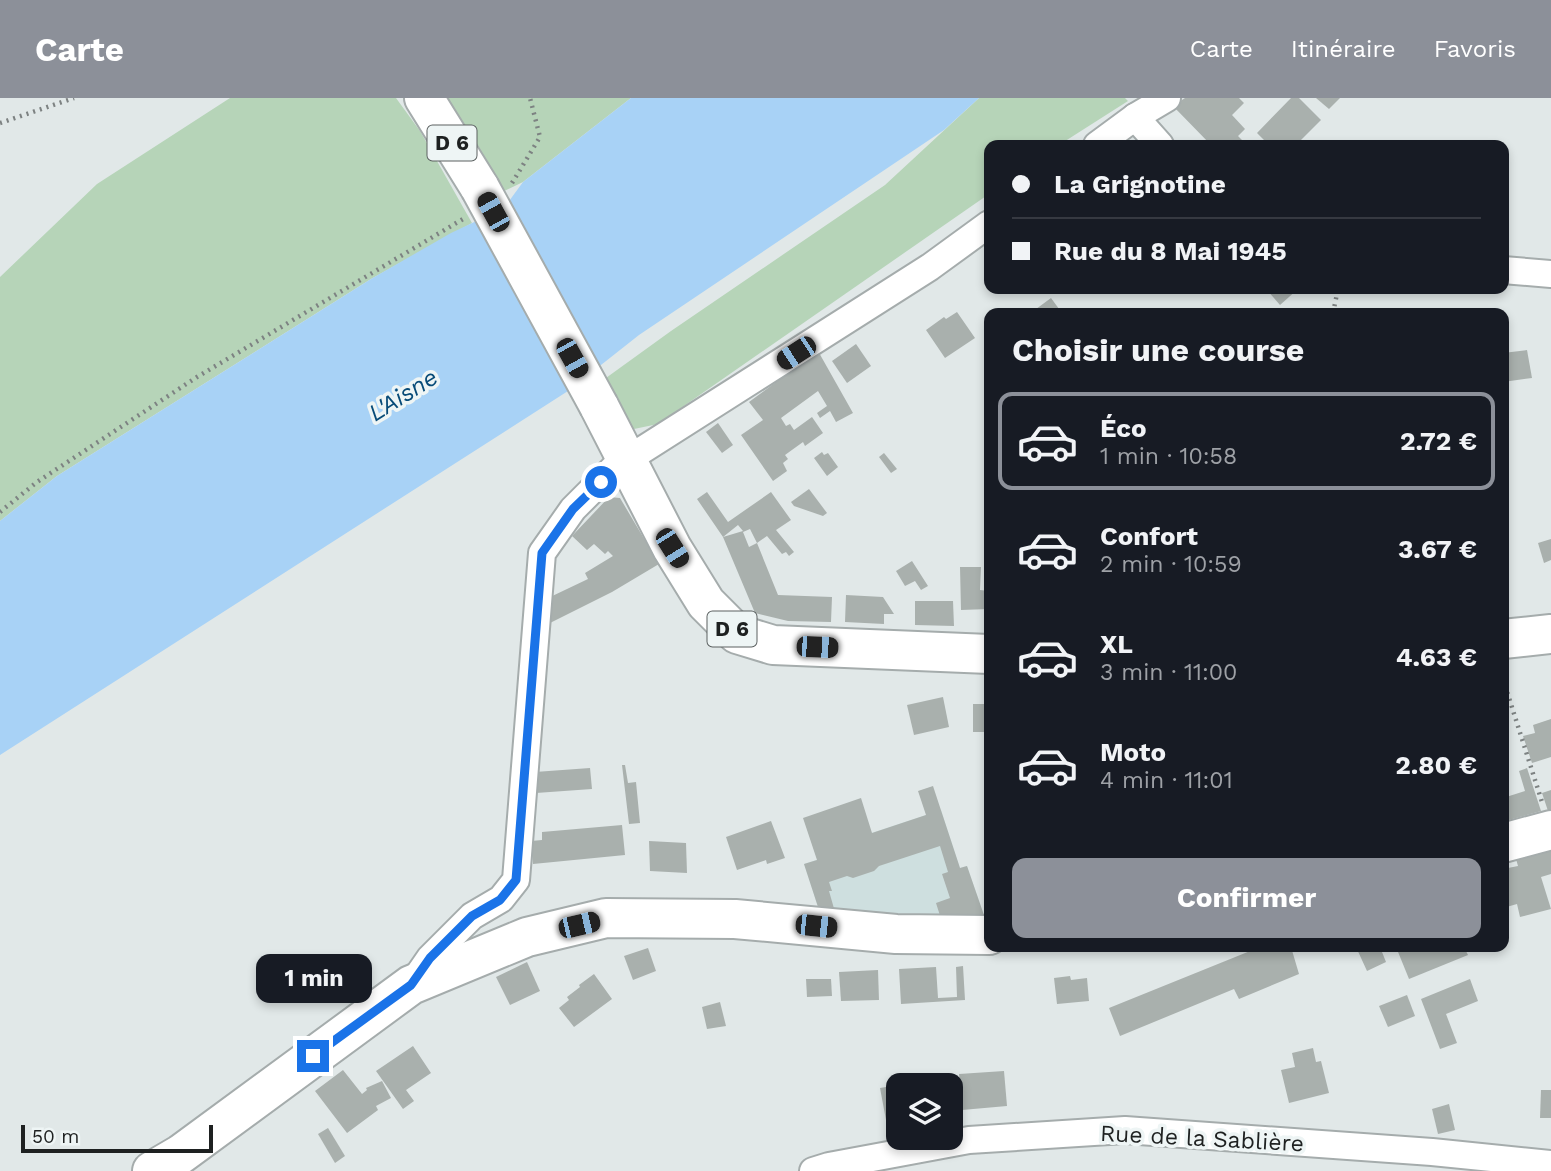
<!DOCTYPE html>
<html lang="fr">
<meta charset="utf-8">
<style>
:root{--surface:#171b24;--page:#242831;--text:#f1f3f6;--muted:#9ea1a6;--line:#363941;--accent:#8c9099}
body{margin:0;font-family:"Work Sans",sans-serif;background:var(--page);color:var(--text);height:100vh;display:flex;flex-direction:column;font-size:26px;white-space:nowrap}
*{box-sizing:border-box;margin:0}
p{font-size:23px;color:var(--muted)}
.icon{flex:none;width:38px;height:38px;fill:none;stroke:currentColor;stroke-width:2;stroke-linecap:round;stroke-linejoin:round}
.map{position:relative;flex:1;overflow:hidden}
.panel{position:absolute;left:984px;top:210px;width:525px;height:644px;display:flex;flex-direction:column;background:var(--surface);border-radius:14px;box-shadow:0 4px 10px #0003}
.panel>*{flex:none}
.banner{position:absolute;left:984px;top:42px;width:525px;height:154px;border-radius:14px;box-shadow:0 4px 10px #0003;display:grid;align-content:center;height:154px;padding:0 28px;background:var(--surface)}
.controls{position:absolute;left:886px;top:975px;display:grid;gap:14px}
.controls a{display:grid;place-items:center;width:77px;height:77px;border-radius:14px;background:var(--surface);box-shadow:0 4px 10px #0003;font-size:35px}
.scale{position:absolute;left:21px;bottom:18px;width:192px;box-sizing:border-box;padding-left:7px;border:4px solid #1e2121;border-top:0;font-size:19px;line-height:24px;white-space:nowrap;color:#1e2121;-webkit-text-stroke:5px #eef5f5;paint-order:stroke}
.end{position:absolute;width:32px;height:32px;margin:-16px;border:9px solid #1a73e8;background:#fff;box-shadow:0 0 0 4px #fff}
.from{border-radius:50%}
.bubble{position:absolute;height:49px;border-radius:14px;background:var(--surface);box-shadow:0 4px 10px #0003;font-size:23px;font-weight:700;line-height:49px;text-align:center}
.car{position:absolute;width:21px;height:42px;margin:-21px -10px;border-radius:9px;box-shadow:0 0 5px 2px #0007;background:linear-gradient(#222 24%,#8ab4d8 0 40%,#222 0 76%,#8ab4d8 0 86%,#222 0)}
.banner b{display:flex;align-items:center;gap:24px;height:66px;font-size:26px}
.banner b+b{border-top:2px solid var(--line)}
.banner i{width:18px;height:18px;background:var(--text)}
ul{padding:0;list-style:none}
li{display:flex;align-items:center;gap:21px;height:98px;margin:0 14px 10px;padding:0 14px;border:4px solid transparent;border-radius:14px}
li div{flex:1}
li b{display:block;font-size:26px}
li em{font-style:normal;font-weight:700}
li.current{border-color:var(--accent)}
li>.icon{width:63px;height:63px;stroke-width:1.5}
h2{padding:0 28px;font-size:32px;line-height:84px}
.button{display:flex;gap:14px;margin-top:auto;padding:14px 28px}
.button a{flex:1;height:80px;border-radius:14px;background:var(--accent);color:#fff;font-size:28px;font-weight:700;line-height:80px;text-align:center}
header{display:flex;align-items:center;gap:42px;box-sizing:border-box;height:98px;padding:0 35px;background:var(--accent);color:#fff}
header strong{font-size:33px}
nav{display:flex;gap:38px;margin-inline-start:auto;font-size:24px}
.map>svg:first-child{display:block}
.built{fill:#cedfdf}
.green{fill:#b6d4b8}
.water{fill:#a8d2f6}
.building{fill:#a9b0ad;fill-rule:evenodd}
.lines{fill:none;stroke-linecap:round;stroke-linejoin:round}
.street-casing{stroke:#a5acac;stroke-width:30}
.secondary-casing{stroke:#a5acac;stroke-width:42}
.primary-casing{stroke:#a5acac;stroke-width:42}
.path{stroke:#7d8282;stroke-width:4.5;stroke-dasharray:2 5;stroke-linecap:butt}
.street{stroke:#fff;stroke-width:26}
.secondary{stroke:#fff;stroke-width:38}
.primary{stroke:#fff;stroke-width:38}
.primary-bridge-casing{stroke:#a5acac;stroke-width:42;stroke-linecap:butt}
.primary-bridge{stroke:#fff;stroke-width:38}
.route{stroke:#1a73e8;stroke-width:9}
.labels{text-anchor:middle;stroke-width:7;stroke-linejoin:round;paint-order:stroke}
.shield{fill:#eef5f5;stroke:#5c6161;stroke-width:2}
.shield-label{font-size:21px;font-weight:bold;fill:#1e2121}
.street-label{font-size:23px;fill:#1e2121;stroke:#eef5f5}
.water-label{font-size:24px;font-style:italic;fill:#074b78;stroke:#eef5f5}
</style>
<header>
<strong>Carte</strong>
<nav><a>Carte</a><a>Itinéraire</a><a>Favoris</a></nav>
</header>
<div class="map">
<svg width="1551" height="1073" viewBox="0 0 1551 1073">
<rect width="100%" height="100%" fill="#e1e8e8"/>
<path class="built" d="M941,712l19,58 7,-2 19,55 -167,-11 -15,-46 36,-12 -2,-8z"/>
<g class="green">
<path d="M230,0h166l24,33 52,92 -101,56 -314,197 -57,45v-244l97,-93z"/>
<path d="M448,0h183l-108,84 -21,10z"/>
<path d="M979,0h146l3,3 -69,44h-70v49l-331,230 -24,5 -15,-9 -20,-37 72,-52 214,-146z"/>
</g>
<path class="water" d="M631,0h348l-35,32 -305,205 -71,56 -568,364v-234l57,-45 314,-197 80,-46 53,-25 19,-26z"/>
<g class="building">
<path d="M1185,0h54l5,5 -12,12 13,14 -7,7 9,9h-36l-38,-39z"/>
<path d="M1291,0h8l22,22 -25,25 -22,-2 -5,2 -12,-12z"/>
<path d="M1316,0h24l-11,11z"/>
<path d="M1266,191h32l-18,16z"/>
<path d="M1051,200l11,15h-37l5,-3 2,2z"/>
<path d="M957,214l18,26 -30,20 -19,-28 18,-13 2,2z"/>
<path d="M856,246l15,22 -24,17 -15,-22z"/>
<path d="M1527,252l5,28 -29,4v-29z"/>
<path d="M818,253l35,62 -17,9 -6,-11 -10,7 -3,-5 10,-7 -9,-15 -37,27 5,8 4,-2 4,6 18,-13 11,16 -18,13 -2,-4 -18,13 3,4 -5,4 4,8 -14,10 -32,-46 22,-15 -14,-18z"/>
<path d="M718,325l15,22 -11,8 -16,-21z"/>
<path d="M822,354l2,3 4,-2 10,14 -11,9 -13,-18z"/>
<path d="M884,355l13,16 -6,4 -12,-16z"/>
<path d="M809,391l18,24 -4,3 -29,-10 -3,-4z"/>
<path d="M707,394l21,30 43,-30 20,28 -15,10 18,22 -5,4 -3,-4 -4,2 -15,-18 -10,7 21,52 54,2 -1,25 -43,-1 -33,-8 -32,-76 20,-6 -5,-6 -15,12 -26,-38zM750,431l7,14 -8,4 -6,-15z"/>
<path d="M609,399l11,1 39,66 -47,28 -68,34 2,-27 42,-20 -3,-6 28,-17 -5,-5 -3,3 -11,-10 -7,6 -15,-14z"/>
<path d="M1551,441v21l-7,3 -6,-20z"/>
<path d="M912,463l16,25 -7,4 -6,-9 -10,5 -9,-15z"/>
<path d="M960,469h21l-1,23 9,1v18l-28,1z"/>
<path d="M846,497l37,2 11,17h-10v10l-39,-2z"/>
<path d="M915,503h38l1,25 -39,-1z"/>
<path d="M943,599l6,30 -35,8 -7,-30z"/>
<rect x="973" y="606" width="16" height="28"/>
<path d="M1551,621v38l-19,6 -9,-27 12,-3 -2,-8z"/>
<path d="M622,667h3l3,18 8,-1 4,41 -11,1z"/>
<path d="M590,670l2,21 -56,4 -1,-21z"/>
<path d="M1527,670l14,43 -36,10 -2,-23 22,-7 -6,-20z"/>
<path d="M933,688l27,82 7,-2 19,55 -44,1 -6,-19 14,-5 -8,-24 6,-2 -8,-26 -61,20 -5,5 -21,7 -6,-2 -18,6 3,9h-3l6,21 -16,-2 -15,-46 13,-4 -14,-42 58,-20 11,35 54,-18 -8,-24z"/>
<path d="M1551,692v30l-9,-27z"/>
<path d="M771,723l14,37 -18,6 -1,-4 -29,10 -11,-33z"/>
<path d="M622,727l3,30 -92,9 -2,-23 11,-1v-8z"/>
<path d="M649,743l37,2 1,30 -37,-2z"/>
<path d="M1551,752v24l-10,3 10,32 -31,8 -3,-13 -14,4v-39l15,-3 -2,-7z"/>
<path d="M1260,849h31l8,27 -60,25 -5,-10 -114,47 -11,-28z"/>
<path d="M1356,849h36l-10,5 4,10 -19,9z"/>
<path d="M1396,849h68l4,8 -59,24z"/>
<path d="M648,850l8,23 -23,9 -9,-24z"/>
<path d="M527,864l13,29 -30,14 -14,-28z"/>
<path d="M963,868l2,34 -64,4 -2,-35 37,-2 2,31 19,-1 -1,-30z"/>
<path d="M878,872l1,30 -38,1 -2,-29z"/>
<path d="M594,876l18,25 -38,28 -15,-19 10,-8 -2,-3 13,-10 -1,-2z"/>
<path d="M1070,878l1,4 16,-2 2,23 -32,3 -3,-26z"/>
<path d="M806,881h25l1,17 -25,1z"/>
<path d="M1470,881l8,22 -32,13 11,29 -17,6 -19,-50z"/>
<path d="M1407,897l8,21 -27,11 -9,-21z"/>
<path d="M720,904l6,24 -19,3 -5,-22z"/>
<path d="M413,948l18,27 -25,17 8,11 -11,8 -27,-38z"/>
<path d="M1313,950l3,14 5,-1 8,32 -40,10 -8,-33 14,-3 -3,-14z"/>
<path d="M343,972l19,24 5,-4 -1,-2 16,-7 9,17 -15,8 2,4 -31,23 -32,-42z"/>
<path d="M1004,973l3,35 -45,4 -3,-36z"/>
<path d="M898,987v33l-12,2 -6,-32z"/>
<path d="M1541,992h10v28h-11z"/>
<path d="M1449,1006l6,26 -17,4 -6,-25z"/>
<path d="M328,1030l17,28 -10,7 -17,-29z"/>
</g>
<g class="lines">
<g class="street-casing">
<g id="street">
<path d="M1135,19l25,28"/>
<path d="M1097,47l38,-28 32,-19"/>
<path d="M1503,172l48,4"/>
<path d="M412,886l18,-26 42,-42 29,-17 15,-19 26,-327 31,-44 41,-41 316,-201 59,-43"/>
<path d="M813,1073l16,-5 140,-26 156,-10 307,22 119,12"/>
</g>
</g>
<g class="secondary-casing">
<g id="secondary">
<path d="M1503,745l48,-13"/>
<path d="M152,1073l29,-17 230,-169 116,-48 79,-19 129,1 161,15 93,1"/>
</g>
</g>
<g class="primary-casing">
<g id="primary">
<path d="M424,0l56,90"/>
<path d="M599,308l73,142 34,55 31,31 36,11 216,9"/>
<path d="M1503,541l48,-5"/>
</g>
</g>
<g class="path">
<path d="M0,25l74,-25"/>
<path d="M512,85l28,-46 -10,-39"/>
<path d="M1333,215l5,-24"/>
<path d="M0,414l37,-30 160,-105 266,-158"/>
<path d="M1503,581l39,123"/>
</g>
<use href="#street" class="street"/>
<use href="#secondary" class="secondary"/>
<use href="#primary" class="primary"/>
<g class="primary-bridge-casing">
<path id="primary-bridge" d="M480,90l119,218"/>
</g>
<use href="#primary-bridge" class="primary-bridge"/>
</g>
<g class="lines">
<path class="route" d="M313,958l98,-71 19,-27 42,-42 28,-16 16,-20 26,-327 31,-44 28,-27"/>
</g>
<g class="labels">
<g class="shield">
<rect x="427.5" y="27.5" width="49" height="35" rx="5"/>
<rect x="707.5" y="513.5" width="49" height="35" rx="5"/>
</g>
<g class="shield-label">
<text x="452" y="52">D 6</text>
<text x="732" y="538">D 6</text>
</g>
<g class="street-label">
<text transform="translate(1202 1040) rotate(3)" y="8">Rue de la Sablière</text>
</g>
<g class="water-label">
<text transform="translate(403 297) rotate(-32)" y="8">L'Aisne</text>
</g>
</g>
</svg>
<div class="controls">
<a><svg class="icon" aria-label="layers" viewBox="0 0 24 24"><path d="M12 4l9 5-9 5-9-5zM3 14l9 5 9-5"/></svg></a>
</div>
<div class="scale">50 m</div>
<i class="end from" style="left:601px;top:384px"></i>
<i class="end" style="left:313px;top:958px"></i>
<div class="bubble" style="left:256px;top:856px;width:116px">1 min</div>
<i class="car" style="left:493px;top:114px;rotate:331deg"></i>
<i class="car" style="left:796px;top:255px;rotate:237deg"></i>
<i class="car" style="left:572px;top:260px;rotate:151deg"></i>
<i class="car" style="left:672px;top:450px;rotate:148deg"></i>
<i class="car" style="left:817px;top:549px;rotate:92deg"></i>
<i class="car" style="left:579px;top:827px;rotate:77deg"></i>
<i class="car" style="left:816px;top:828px;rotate:96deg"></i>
<div class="banner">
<b><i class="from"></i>La Grignotine</b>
<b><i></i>Rue du 8 Mai 1945</b>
</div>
<section class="panel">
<h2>Choisir une course</h2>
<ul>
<li class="current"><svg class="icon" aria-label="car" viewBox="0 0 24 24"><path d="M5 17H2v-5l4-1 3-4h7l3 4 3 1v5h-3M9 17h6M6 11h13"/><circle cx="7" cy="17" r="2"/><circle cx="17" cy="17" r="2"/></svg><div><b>Éco</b><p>1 min · 10:58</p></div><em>2.72 €</em></li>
<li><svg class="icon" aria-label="car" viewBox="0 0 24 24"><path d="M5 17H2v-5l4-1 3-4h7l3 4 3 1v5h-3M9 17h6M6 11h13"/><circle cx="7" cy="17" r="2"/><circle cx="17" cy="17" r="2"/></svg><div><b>Confort</b><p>2 min · 10:59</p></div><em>3.67 €</em></li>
<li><svg class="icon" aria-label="car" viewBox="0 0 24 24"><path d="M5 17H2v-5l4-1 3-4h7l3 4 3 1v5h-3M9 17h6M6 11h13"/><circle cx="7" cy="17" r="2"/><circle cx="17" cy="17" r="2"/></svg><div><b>XL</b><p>3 min · 11:00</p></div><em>4.63 €</em></li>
<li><svg class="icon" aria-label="car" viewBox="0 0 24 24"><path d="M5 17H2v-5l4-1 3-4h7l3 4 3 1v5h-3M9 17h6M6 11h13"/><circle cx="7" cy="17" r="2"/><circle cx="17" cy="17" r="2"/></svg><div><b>Moto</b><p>4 min · 11:01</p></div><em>2.80 €</em></li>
</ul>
<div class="button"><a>Confirmer</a></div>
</section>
</div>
